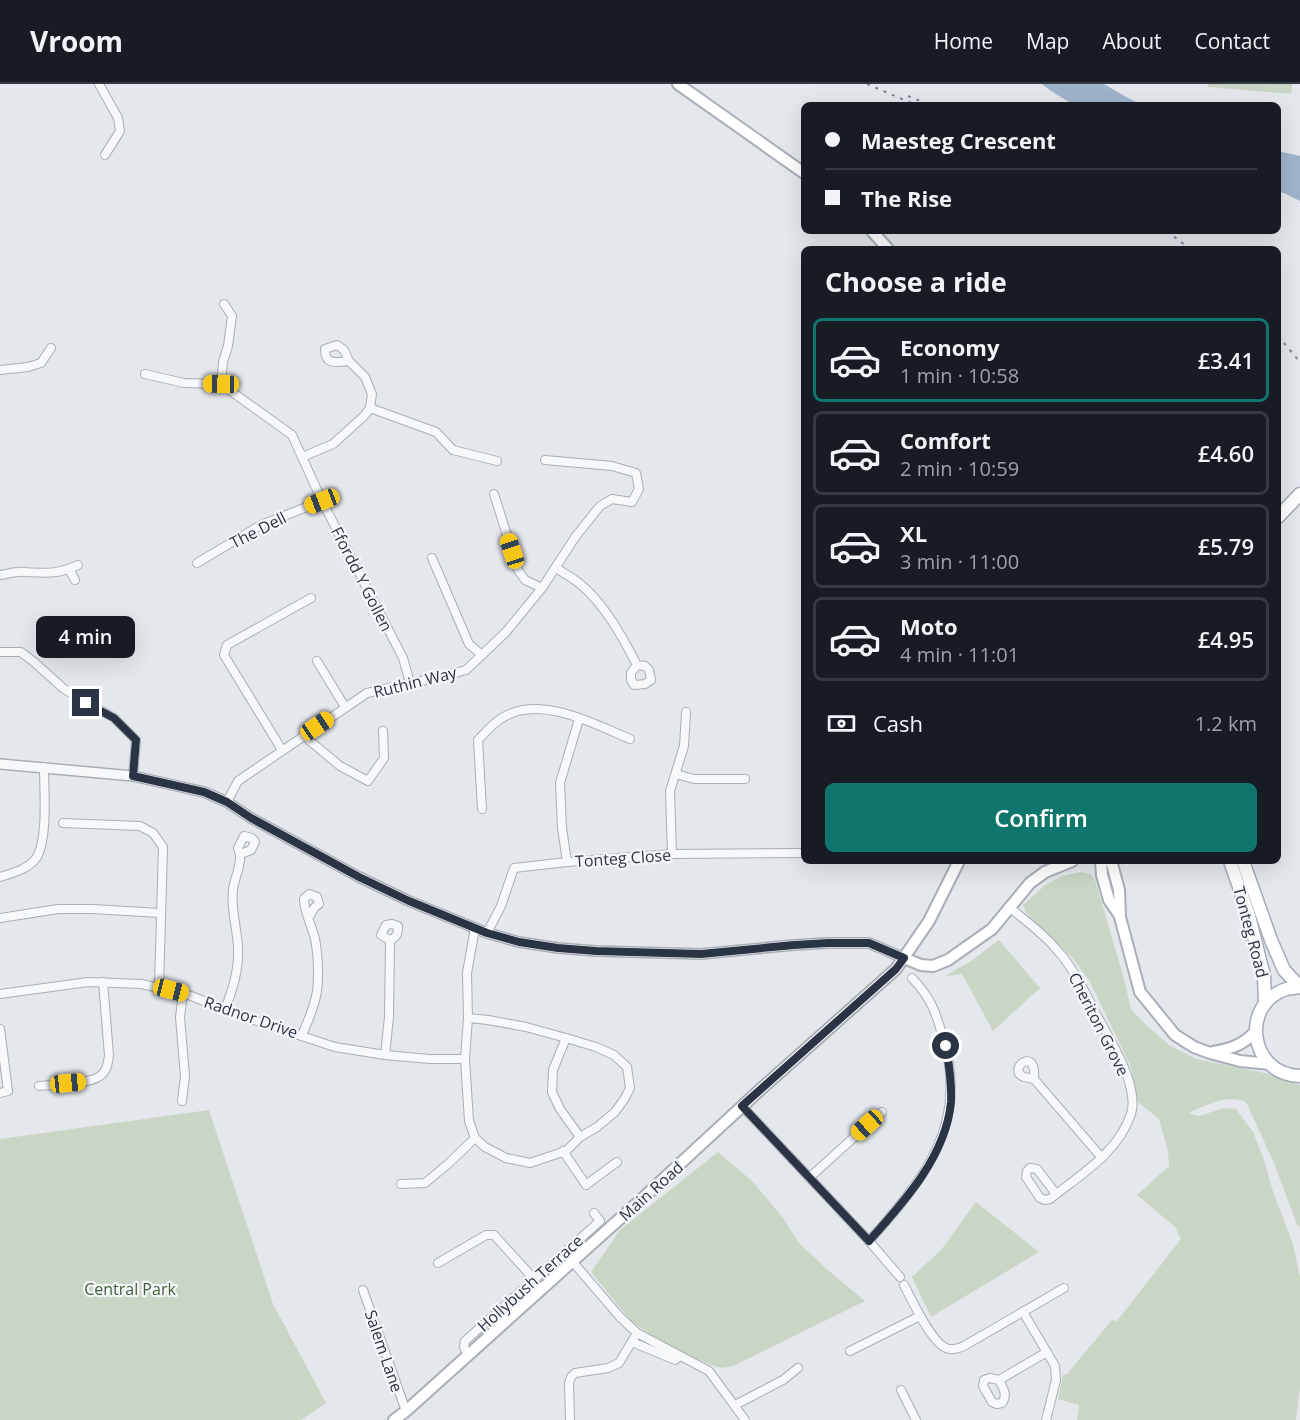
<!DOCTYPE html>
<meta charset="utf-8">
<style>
:root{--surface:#171b24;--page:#242831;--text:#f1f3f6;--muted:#9ea1a6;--line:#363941;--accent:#0f766e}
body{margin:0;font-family:"Open Sans",sans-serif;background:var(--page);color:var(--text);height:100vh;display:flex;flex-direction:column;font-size:22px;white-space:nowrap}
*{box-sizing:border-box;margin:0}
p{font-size:20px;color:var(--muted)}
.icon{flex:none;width:33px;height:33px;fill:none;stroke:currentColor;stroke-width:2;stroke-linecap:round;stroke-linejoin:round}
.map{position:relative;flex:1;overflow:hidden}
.sheet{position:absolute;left:801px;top:162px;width:480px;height:618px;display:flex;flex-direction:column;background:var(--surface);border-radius:9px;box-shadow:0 6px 24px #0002}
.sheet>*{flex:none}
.banner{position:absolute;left:801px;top:18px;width:480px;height:132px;border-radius:9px;box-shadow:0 6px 24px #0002;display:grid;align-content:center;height:132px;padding:0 24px;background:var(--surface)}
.end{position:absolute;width:27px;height:27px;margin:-14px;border:8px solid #2b3445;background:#fff;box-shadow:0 0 0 3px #fff}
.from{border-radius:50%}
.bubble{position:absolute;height:42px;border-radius:9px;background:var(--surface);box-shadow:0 6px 24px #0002;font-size:20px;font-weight:600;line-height:42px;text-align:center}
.car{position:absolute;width:18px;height:36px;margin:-18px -9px;border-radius:8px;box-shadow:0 0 4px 2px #0007;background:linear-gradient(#f5c518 24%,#345 0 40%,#f5c518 0 76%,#345 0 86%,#f5c518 0)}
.banner b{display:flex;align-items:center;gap:21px;height:57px;font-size:22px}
.banner b+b{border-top:2px solid var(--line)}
.banner i{width:15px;height:15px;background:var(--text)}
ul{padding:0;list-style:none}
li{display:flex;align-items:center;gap:18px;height:84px;margin:0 12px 9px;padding:0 12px;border:3px solid var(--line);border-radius:9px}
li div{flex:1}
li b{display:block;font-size:22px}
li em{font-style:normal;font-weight:600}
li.current{border-color:var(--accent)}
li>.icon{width:54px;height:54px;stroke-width:1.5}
h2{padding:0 24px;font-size:27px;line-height:72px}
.pay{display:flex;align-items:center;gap:15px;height:66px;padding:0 24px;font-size:22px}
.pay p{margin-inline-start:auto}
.button{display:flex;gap:12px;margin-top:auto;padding:12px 24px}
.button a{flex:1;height:69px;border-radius:9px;background:var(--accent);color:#fff;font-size:24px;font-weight:600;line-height:69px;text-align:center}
header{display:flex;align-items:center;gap:36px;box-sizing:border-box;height:84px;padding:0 30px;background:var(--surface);border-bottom:2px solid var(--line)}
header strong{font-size:28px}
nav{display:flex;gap:33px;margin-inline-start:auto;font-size:21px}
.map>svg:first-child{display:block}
.green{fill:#c9d6c5}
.water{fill:#9fb4cc}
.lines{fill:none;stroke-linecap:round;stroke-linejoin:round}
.minor-casing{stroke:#a9aeb7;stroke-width:10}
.tertiary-casing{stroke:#a9aeb7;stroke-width:12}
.secondary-casing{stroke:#a9aeb7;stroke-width:14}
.primary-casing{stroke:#a3abb8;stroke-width:15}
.minor{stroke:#f7f8fa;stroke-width:8}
.tertiary{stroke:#f7f8fa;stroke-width:9}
.secondary{stroke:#fff;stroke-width:10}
.primary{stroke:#fff;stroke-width:12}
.rail{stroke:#7d8696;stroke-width:2;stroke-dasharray:3 6;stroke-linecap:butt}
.route{stroke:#2b3445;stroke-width:8}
.labels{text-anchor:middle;stroke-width:4.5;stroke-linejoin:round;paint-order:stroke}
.street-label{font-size:16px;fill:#2b3445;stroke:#f4f6f9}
.park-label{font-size:16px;fill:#3f6138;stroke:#f4f6f9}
</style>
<header>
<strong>Vroom</strong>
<nav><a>Home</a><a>Map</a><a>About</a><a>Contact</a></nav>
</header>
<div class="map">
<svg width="1300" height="1336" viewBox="0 0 1300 1336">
<rect width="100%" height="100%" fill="#e4e7ec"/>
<g class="green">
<path d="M1208,0h84l-1,10 -83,-7z"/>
<path d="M1081,788l10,2 4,6 28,95 8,34 13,14 25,22 27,14 79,16 25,10v141l-2,1 -24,-64 -28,-61c-21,-8 -38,3 -58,11l11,3 25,-8 12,1 17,23 11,28 9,32 20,52 7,33v110l-4,33h-219l2,-15 -21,-6 5,-24 4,-1 45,-54 5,1 64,-82 -6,-12 -38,-32 32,-29 -1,-15 -9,-32 -22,-18 -6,-34 -41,-85 -15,-21 -49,-48 -3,-8 21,-19 18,-10z"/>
<path d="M999,856l41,48 -47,43 -31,-57 -17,2 26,-15z"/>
<path d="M209,1026l64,194 53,99 -25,17h-301v-281z"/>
<path d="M718,1068l35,30 30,36 16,25 30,28 36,30 -130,64 -12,3 -9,-2 -28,-12 -30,-16 -24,-16 -41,-50 29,-42z"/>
<path d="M976,1118l63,50 -108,65 -19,-40 29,-27z"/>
</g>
<g class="water">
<path d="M1042,0h62l24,14 14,7h-68l-23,-14z"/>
<path d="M1278,67l22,5v45l-16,-8 -6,-1z"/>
</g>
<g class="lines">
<g class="minor-casing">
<g id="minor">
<path d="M99,0l19,34 2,13 -15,24"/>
<path d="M224,220l8,12 -4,30 -5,16 -2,22 71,51 30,66 81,157 7,25"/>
<path d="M0,286l28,-3 13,-4 10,-15"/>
<path d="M145,290l39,9 37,1"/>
<path d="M370,324l66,24 17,18 44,11"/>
<path d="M302,373l31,-13 31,-28 6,-8 2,-14 -7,-17 -16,-16 -5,-11 -7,-5 -12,4c0,17 12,13 24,12"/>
<path d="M494,410l24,76 7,10 17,8"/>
<path d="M432,474l37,86 13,11"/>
<path d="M197,479l64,-38 61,-24"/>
<path d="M556,484c8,5 17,10 24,16 24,19 43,54 57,81l8,1 4,4 2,10 -6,4 -11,1 -3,-5v-7l6,-8"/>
<path d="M69,485l6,11"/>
<path d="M0,491c8,-1 16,-4 25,-3 22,1 31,3 53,-7"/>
<path d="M0,568h21l13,10 30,27 50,29 22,22 -3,36"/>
<path d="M317,577l28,46"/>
<path d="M303,651l37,31 28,15 16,-23 -1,-27"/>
<path d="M282,666l-58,-95 3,-10 84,-47"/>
<path d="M676,690l18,5h51"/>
<path d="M227,718l11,-21 129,-88 76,-17 23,-6 40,-38 36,-44 34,-52 24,-30 12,-7 20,3 7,-13 -3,-16 -24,-7 -67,-6"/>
<path d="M482,725l-4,-69c8,-8 14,-16 24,-22 38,-24 92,6 128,21"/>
<path d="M63,739l77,3 13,7 10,14 -4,140"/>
<path d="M672,770l-2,-63 14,-45 2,-34"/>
<path d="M567,778l-5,-34 -2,-45 19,-64"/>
<path d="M0,793c13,-4 29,-8 37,-20 11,-20 7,-67 7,-90"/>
<path d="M1009,823c17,14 35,27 48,43 17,19 27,40 38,62 13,25 45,73 36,102 -13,39 -51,61 -81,85l-5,1 -5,-2 -14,-21 1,-6 3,-3 7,1 19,25"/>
<path d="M0,834l58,-9h35l67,4"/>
<path d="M487,849l14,-27 13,-38 53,-6 105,-8 132,-1"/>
<path d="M0,910l88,-12 53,2 42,9 79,30 73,24 50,8 45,4h35"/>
<path d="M225,925c7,-17 13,-36 13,-55 1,-21 -8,-43 -5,-65 2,-13 11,-29 5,-41l6,-12 8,2 3,4 -4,8 -10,4"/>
<path d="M468,934l20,2 38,7 40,11 30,9 18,8 13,12 3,21 -5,10 -10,14 -18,15 -17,10 -14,14 -36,12 -24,-5 -21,-11 -10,-9 -6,-17 -4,-62 3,-41 -1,-45 8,-45"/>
<path d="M0,945l8,62 -8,2"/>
<path d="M302,951c6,-14 13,-29 15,-44 2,-15 1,-37 -2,-52 -3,-13 -11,-27 -11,-40l5,-5 8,3 2,7 -5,4 -5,9"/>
<path d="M566,954l-13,32 -1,22 8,17 20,28"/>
<path d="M385,971l4,-38 1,-77 -9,-5 5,-10 6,-1 6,2c0,8 -1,11 -8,14"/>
<path d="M1034,995c3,-35 -28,-9 -10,-2 4,1 7,1 10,2l68,79"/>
<path d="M39,1002c14,-1 51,-2 61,-10 7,-5 8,-13 9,-21l-6,-73"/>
<path d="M182,1017l3,-25 -5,-59 3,-24"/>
<path d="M742,1022l127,135 31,36"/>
<path d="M563,1067l23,34 31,-23"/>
<path d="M809,1094l73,-66"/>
<path d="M401,1100l24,-1 23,-19 27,-26"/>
<path d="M869,1157c54,-61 101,-116 74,-203 -7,-26 -12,-40 -31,-60"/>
<path d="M572,1177l48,56 17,16 72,38 36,49"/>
<path d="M438,1179l48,-28h8l40,44"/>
<path d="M904,1201c8,15 27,57 42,63 6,3 13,0 18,-2l100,-58"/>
<path d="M363,1206l43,121"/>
<path d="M1023,1228l32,54 1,14 -10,40"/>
<path d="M632,1258l43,18 5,-4"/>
<path d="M850,1267l70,-35"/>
<path d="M468,1271l-4,-8 1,-6 135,-120 -6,-8"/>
<path d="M999,1296c4,8 9,15 3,23l-5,1 -5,-2 -9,-16 1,-6 6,-2 9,2 48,-28"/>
<path d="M901,1306l15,30"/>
<path d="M735,1321l48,-25 15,-12"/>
<path d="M570,1336l-1,-37 2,-6 4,-4 33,-5 11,-5 18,-30"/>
</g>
</g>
<g class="tertiary-casing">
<path id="tertiary" d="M0,680l133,12 71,16 23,10 24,16 108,59 50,24 78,32 32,9 39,6 38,3 105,3 93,-9 34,-2h41l35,15"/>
</g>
<g class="secondary-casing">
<g id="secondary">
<path d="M678,0l126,89"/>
<path d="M872,147l16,18"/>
<path d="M1101,777l1,14 7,25 11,16"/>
<path d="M1109,777l3,3 7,26 1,27 20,75 35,43 19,12 16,6 30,8 30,3"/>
<path d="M904,874l17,7 12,1 15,-6 44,-31 38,-46 15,-11 27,-11"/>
<path d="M1213,968c17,-3 30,-7 42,-20"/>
<path d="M394,1336l12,-9 238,-214 118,-109 134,-119 33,-48 30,-60"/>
</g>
</g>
<g class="primary-casing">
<g id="primary">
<path d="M1278,433l22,-23"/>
<path d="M1230,777l19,55 15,60 1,28"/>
<path d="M1243,777l28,79 13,30 16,17"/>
<path d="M1300,903c-5,1 -10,1 -14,2 -47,16 -36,86 14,87"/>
</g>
</g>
<use href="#minor" class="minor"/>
<use href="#tertiary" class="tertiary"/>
<use href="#secondary" class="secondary"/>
<use href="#primary" class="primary"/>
<g class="rail">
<path d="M867,0l49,21"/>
<path d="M908,12l22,9"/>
<path d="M1167,147l23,18"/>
<path d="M1278,252l22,26"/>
</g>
</g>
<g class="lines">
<path class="route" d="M86,619l28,15 22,22 -3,36 71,16 23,10 24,16 108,59 50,24 78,32 32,9 39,6 38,3 105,3 93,-9 34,-2h41l35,15 -8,11 -154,137 127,135c35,-39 77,-85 82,-139 1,-19 -2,-38 -5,-56"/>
</g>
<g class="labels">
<g class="street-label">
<text transform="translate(258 446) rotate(-27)" y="6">The Dell</text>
<text transform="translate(362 495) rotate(63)" y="6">Ffordd Y Gollen</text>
<text transform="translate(415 598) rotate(-14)" y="6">Ruthin Way</text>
<text transform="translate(623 774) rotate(-4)" y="6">Tonteg Close</text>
<text transform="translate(1251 848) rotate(75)" y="6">Tonteg Road</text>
<text transform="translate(251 933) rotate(19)" y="6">Radnor Drive</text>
<text transform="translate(1099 940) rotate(63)" y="6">Cheriton Grove</text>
<text transform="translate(651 1107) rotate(-42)" y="6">Main Road</text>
<text transform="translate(530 1199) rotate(-42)" y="6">Hollybush Terrace</text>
<text transform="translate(384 1267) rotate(71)" y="6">Salem Lane</text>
</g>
<g class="park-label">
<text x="130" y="1211">Central Park</text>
</g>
</g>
</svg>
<i class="end from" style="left:946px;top:962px"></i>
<i class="end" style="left:86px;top:619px"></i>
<div class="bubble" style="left:36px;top:532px;width:99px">4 min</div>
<i class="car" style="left:221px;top:300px;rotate:271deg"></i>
<i class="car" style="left:322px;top:417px;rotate:249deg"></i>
<i class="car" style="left:512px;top:467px;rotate:342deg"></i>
<i class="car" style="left:317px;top:642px;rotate:56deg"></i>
<i class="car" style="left:171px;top:906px;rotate:104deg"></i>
<i class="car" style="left:68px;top:999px;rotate:84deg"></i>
<i class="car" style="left:867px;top:1041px;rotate:228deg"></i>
<div class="banner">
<b><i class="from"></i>Maesteg Crescent</b>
<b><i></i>The Rise</b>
</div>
<section class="sheet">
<h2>Choose a ride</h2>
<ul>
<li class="current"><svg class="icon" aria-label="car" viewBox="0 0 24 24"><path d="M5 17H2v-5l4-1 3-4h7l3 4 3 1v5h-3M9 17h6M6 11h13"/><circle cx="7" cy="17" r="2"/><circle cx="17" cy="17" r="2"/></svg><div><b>Economy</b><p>1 min · 10:58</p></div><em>£3.41</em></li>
<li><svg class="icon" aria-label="car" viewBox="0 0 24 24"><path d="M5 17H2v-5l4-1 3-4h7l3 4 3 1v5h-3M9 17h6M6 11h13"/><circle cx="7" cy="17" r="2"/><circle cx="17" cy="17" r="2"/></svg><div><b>Comfort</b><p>2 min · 10:59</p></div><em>£4.60</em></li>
<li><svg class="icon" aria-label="car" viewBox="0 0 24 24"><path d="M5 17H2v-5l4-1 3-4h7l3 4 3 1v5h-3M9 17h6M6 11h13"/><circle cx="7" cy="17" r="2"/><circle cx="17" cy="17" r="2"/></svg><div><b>XL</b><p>3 min · 11:00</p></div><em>£5.79</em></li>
<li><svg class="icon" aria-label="car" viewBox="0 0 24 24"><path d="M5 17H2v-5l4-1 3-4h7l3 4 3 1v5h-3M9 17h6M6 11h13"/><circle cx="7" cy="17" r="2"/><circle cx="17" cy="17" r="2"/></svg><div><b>Moto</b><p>4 min · 11:01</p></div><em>£4.95</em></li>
</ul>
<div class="pay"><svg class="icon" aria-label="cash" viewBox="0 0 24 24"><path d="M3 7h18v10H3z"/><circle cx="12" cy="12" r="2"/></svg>Cash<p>1.2 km</p></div>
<div class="button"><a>Confirm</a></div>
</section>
</div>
